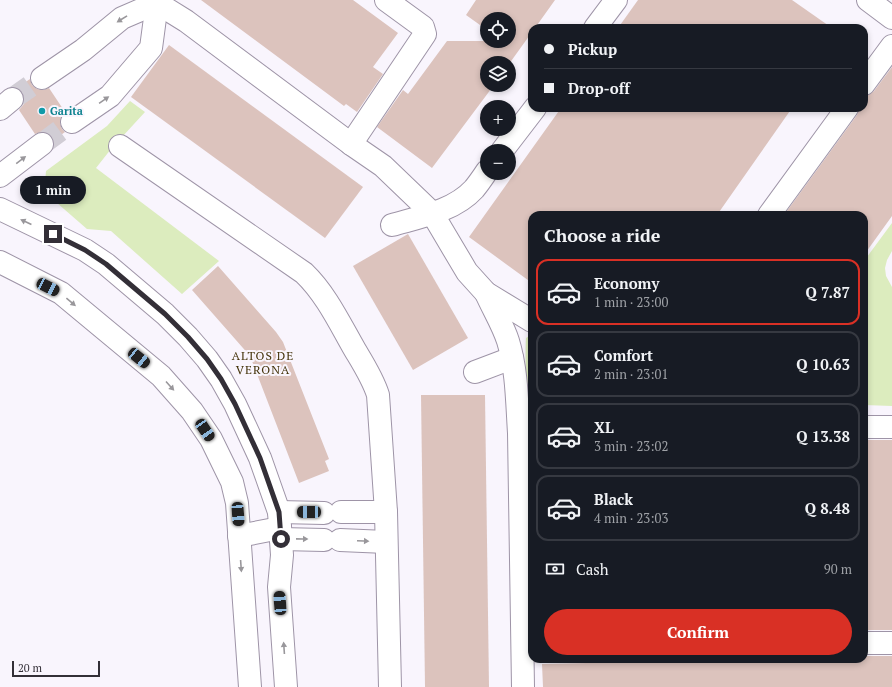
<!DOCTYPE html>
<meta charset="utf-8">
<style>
:root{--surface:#171b24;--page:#242831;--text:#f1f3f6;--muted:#9ea1a6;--line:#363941;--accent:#d93025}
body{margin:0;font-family:"PT Serif",serif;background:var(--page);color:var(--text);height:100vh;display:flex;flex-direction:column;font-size:15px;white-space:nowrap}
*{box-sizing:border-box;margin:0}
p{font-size:13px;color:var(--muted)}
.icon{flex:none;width:22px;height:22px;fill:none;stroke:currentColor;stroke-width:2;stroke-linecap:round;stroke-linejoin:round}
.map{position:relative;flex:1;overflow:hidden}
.side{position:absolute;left:528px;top:211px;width:340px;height:452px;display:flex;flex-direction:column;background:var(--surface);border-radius:12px;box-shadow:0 2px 6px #0003}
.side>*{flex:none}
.top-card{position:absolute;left:528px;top:24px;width:340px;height:88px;border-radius:12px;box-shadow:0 2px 6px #0003;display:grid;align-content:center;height:88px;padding:0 16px;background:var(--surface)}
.controls{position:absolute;left:480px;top:12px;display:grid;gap:8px}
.controls a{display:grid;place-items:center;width:36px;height:36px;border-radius:50%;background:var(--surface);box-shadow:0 2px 6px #0003;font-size:20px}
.scale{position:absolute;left:12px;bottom:10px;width:88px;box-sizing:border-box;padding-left:4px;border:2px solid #332f37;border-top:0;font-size:11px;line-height:14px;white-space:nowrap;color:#332f37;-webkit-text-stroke:3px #f9f5fd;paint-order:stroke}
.end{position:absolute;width:18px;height:18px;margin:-9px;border:5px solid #332f37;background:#fff;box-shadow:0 0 0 2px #fff}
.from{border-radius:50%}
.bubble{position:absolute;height:28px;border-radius:14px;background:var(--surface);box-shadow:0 2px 6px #0003;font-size:13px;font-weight:700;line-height:28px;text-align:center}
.car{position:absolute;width:12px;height:24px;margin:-12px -6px;border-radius:5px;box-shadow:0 0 3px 1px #0007;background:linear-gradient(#222 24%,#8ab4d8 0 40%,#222 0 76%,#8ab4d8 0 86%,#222 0)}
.top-card b{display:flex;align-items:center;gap:14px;height:38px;font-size:15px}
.top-card b+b{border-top:1px solid var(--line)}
.top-card i{width:10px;height:10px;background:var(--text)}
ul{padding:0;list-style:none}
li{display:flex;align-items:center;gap:12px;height:66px;margin:0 8px 6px;padding:0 8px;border:2px solid var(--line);border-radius:12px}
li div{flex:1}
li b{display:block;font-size:15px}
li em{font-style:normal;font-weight:700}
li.on{border-color:var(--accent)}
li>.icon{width:36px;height:36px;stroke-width:1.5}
h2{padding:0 16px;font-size:18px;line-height:48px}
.pay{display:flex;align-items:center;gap:10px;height:44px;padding:0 16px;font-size:15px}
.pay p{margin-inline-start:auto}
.action{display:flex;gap:8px;margin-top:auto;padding:8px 16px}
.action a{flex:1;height:46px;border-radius:24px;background:var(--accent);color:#fff;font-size:16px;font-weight:700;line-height:46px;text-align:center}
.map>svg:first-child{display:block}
.park{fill:#dcecbe}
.building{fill:#dcc3bd}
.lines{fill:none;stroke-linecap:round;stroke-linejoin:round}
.street-tunnel{stroke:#d1cdd5;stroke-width:22;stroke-dasharray:22 11;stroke-linecap:butt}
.street-casing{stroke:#9e94a7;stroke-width:24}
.street{stroke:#fff;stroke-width:22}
.oneway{fill:#99979b}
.route{stroke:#332f37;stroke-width:5}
.culture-dot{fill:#0f9aa8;stroke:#f9f5fd;stroke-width:1.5}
.labels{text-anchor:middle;stroke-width:4;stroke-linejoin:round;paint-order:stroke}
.culture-label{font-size:11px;font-weight:bold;fill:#0d838f;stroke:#f9f5fd;text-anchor:start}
.neighbourhood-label{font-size:12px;letter-spacing:1px;fill:#433209;stroke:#f9f5fd}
</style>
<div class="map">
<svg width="892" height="687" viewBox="0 0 892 687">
<rect width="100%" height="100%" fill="#f9f5fd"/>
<g class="park">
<path d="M130,101l15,11 -34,37 -15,19 123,93 -37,33 -71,-63 -24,-2 -38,-33 -4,-13 1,-12 61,-45z"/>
<path d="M892,223v28l-5,9 -2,8 1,8 6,11v119l-28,-1v-144z"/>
<path d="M532,334v77c-7,-9 -7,-60 -6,-73z"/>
</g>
<g class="building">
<path d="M201,0h152l45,33 -25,34 10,7 -26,38 -11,-8 -2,2z"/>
<path d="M476,0h79l-20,28h-3v4l-23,32 -22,-1v22h7l-62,83 -55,-41 26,-37 5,4 39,-53h62v-22h-22v11l-21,-15z"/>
<path d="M638,0h154l40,28h-214z"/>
<path d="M169,45l194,142 -38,51 -194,-141z"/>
<path d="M892,67v149l-28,39v-40h-80l73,-100 2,-7h5v-8l3,-4 7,-5z"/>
<path d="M30,79l2,6 5,4 6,1 6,-2 16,24 -4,4 -1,7 2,6 3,3 -11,8 -2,-4 -6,-4h-5l-6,2 -16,-24 5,-6v-7l-2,-6 -5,-3z"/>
<path d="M561,108h231l-75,107h-185v68l-63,-46z"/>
<path d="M408,234l60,104 -55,32 -60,-104z"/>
<path d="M218,266l58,66 7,10 46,117 -4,2 4,10 -30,12 -49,-127 -58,-66z"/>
<path d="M421,395h64l4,292h-64z"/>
<rect x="864" y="440" width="28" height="190"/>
<path d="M864,656h28v31h-349l-1,-23 89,-2v-3h233z"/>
</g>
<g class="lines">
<g class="street-tunnel">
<path d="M12,99l30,-21"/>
<path d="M42,144l30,-22"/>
</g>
<g class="street-casing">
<g id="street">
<path d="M868,0l24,18"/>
<path d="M157,3l29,18 165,123 32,22 49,47 35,59 19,21 46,28"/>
<path d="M595,28l21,-28"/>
<path d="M42,78l41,-28 39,-32 35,-15"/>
<path d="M864,84l28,-38"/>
<path d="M0,109l12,-10"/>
<path d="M72,122l38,-26 41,-48 6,-45 3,-3"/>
<path d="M351,144l74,-110 -2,-7 -37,-27"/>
<path d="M120,146l184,127c22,21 36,51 51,77 9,15 18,29 23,45l8,117 4,175"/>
<path d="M502,151l33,-43"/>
<path d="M0,176l42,-32"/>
<path d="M0,209l85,41 21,14 59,50 23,23 19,22 14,20 14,25 25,54 19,54 3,43 -3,32 7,100"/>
<path d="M769,215l78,-107"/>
<path d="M392,225c28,-8 62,-14 82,-36 5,-6 9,-12 13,-18"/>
<path d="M0,262l61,31 100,83 31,35 19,28 21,43 5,21 13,184"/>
<path d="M486,293c7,16 17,32 22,48 9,29 9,62 11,92l4,254"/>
<path d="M475,372l37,-14"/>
<path d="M864,427h28"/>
<path d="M279,512l45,1"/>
<path d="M341,512h45"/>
<path d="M239,536l41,-8"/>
<path d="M281,539l43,1"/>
<path d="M340,540l46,2"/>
<path d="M864,643h28"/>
</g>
</g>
<use href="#street" class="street"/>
</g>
<defs><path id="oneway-solid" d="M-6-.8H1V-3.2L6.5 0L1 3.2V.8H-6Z"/></defs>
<g class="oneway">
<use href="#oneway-solid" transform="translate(122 19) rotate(148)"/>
<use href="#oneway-solid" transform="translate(104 100) rotate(-35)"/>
<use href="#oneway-solid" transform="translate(21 160) rotate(-37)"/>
<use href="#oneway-solid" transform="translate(26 222) rotate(-155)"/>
<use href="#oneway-solid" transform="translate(71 302) rotate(40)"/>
<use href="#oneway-solid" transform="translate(170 386) rotate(48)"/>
<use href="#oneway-solid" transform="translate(302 539) rotate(1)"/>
<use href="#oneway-solid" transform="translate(363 541) rotate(2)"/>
<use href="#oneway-solid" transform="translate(241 566) rotate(86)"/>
<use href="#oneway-solid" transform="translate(284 648) rotate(-94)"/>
</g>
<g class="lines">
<path class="route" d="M53,234l32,16 21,14 59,50 23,23 19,22 14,20 14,25 25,54 19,54 2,27"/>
</g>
<circle class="culture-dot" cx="42" cy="111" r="4"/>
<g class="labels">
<g class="culture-label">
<text x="50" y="115">Garita</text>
</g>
<g class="neighbourhood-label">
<text x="263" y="360">ALTOS DE<tspan x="263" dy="14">VERONA</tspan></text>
</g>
</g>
</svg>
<div class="controls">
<a><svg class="icon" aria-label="locate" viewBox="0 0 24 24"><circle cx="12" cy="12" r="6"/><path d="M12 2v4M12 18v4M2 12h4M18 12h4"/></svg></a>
<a><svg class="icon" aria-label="layers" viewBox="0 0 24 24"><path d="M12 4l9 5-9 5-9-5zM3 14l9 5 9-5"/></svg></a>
<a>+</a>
<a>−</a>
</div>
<div class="scale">20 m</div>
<i class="end from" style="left:281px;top:539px"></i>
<i class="end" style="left:53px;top:234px"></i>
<div class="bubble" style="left:20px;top:176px;width:66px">1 min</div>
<i class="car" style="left:48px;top:287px;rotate:117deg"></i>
<i class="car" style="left:139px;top:358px;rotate:129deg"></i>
<i class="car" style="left:205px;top:430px;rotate:146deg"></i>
<i class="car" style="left:309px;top:512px;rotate:270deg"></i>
<i class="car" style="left:238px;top:514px;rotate:176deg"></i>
<i class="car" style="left:280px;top:603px;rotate:356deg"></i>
<div class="top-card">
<b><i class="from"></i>Pickup</b>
<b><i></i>Drop-off</b>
</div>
<section class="side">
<h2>Choose a ride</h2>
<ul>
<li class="on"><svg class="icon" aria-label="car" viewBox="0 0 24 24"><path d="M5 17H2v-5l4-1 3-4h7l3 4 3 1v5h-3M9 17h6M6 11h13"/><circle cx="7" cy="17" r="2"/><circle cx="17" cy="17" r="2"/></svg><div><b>Economy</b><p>1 min · 23:00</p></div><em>Q 7.87</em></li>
<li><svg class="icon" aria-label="car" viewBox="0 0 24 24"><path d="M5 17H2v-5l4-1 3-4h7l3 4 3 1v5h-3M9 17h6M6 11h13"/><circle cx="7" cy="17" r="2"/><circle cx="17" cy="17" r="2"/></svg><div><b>Comfort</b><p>2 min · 23:01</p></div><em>Q 10.63</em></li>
<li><svg class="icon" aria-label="car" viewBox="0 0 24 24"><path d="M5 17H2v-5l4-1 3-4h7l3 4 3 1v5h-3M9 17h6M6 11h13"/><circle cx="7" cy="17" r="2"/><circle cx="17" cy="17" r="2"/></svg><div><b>XL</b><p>3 min · 23:02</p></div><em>Q 13.38</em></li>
<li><svg class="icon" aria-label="car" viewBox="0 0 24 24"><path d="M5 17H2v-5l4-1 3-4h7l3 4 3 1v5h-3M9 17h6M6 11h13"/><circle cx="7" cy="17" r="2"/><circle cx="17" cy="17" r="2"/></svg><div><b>Black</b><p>4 min · 23:03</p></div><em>Q 8.48</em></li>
</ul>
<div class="pay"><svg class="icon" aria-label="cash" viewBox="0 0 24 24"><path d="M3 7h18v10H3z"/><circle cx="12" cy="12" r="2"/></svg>Cash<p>90 m</p></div>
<div class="action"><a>Confirm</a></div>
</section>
</div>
